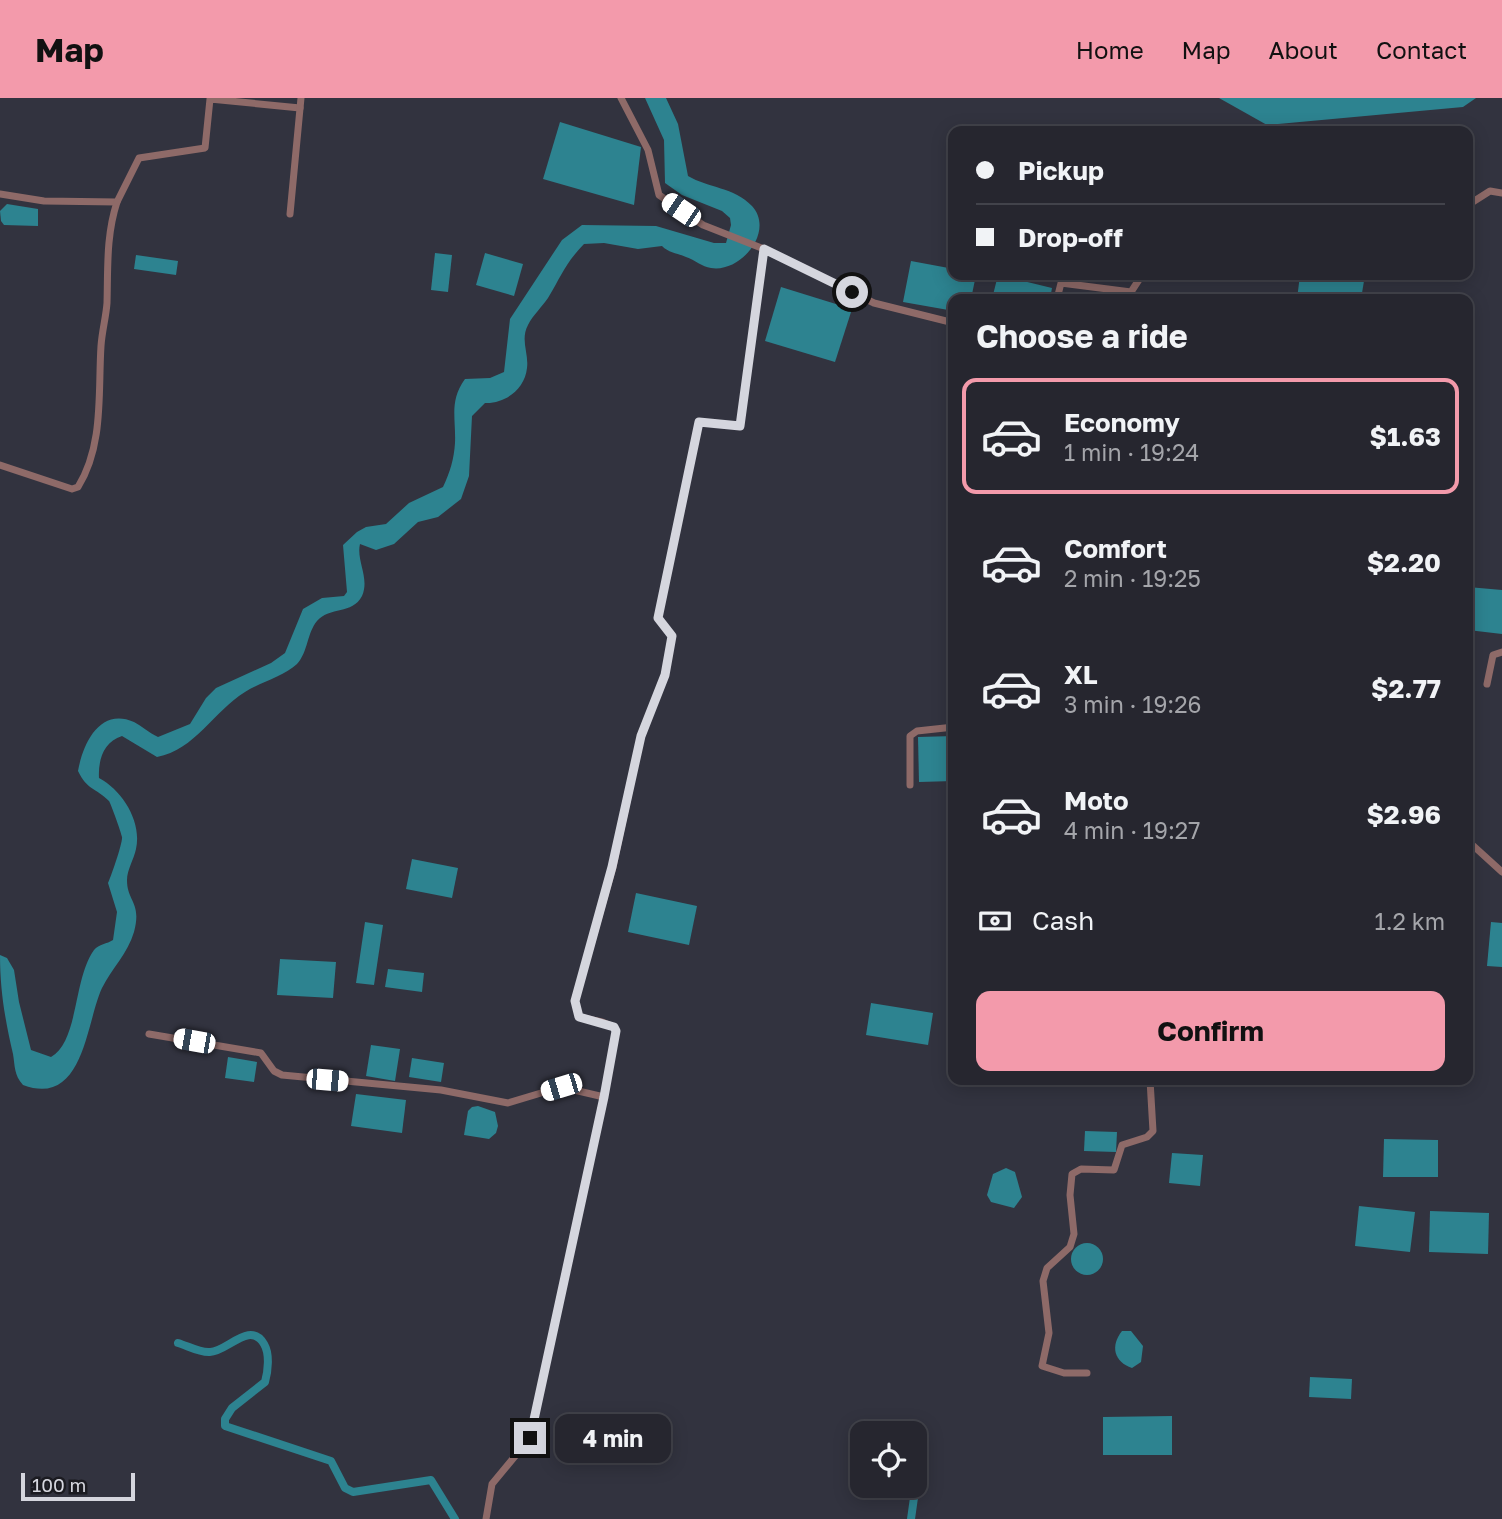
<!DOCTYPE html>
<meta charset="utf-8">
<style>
:root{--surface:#26262f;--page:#2e2e37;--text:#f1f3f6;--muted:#a4a5aa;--line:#42434b;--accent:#f39aab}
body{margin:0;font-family:"Golos Text",sans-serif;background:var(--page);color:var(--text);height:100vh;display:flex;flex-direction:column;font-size:26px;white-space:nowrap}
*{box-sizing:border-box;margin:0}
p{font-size:23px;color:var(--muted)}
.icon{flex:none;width:38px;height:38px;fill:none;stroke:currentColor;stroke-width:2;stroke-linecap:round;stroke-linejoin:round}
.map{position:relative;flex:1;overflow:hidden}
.side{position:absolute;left:948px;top:196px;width:525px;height:791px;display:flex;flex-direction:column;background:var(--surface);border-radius:14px;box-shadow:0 4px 18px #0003,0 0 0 2px var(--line)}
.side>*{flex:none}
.hud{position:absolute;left:948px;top:28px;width:525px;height:154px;border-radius:14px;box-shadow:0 4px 18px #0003,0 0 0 2px var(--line);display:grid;align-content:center;height:154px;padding:0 28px;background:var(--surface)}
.fabs{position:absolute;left:850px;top:1323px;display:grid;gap:14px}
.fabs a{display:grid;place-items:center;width:77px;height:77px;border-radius:14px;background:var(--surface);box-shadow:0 4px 18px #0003,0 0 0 2px var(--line);font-size:35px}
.scale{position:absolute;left:21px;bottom:18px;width:114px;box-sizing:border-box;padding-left:7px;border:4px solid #d5d6de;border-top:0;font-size:19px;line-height:24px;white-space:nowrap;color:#d5d6de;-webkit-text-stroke:5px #1b1b21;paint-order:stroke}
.end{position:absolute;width:32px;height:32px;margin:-16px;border:9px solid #d5d6de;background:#111;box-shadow:0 0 0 4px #111}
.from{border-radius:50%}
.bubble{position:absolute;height:49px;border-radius:14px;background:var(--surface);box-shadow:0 4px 18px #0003,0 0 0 2px var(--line);font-size:23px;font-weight:700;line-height:49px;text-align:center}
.car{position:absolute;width:21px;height:42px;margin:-21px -10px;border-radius:9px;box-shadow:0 0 5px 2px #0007;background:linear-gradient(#fff 24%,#345 0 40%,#fff 0 76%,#345 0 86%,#fff 0)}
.hud b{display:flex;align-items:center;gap:24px;height:66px;font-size:26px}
.hud b+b{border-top:2px solid var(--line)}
.hud i{width:18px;height:18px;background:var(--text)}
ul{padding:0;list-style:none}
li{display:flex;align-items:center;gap:21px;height:116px;margin:0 14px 10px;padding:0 14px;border:4px solid transparent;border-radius:14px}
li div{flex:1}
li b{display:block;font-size:26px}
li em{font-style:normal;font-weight:700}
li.active{border-color:var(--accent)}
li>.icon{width:63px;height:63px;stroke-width:1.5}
h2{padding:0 28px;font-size:32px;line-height:84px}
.pay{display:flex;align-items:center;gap:18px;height:77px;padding:0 28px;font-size:26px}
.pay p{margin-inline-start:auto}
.primary-button{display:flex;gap:14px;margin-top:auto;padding:14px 28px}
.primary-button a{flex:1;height:80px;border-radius:14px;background:var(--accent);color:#111;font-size:28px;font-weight:700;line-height:80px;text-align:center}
header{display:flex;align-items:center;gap:42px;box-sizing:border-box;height:98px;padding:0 35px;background:var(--accent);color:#111}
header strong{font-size:33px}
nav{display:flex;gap:38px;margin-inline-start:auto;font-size:24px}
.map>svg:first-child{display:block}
.water{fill:#2d8390}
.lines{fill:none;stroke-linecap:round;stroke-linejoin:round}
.canal{stroke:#2d8390;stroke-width:8}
.minor{stroke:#8e6a68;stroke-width:7}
.route{stroke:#d5d6de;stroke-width:9}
</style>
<header>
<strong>Map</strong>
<nav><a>Home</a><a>Map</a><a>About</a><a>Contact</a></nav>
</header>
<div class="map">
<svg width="1502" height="1421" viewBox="0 0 1502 1421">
<rect width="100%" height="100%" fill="#32333f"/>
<g class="water">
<path d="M645,0h21l12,26 10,52c20,12 46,11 64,30 23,25 -11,67 -41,62 -9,-1 -16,-8 -25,-11 -9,-4 -17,-4 -24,-11l-24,3 -34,-6 -20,1c-20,21 -22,31 -36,54 -6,9 -15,17 -20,27 -8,15 1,28 -1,43 -2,21 -22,36 -42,35l-13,13 -3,60 -8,23 -23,18 -20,5 -24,22 -18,6 -16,-6c-4,17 10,34 2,52 -10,19 -32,10 -45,25 -10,12 -9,31 -20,43 -13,12 -36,18 -52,28 -31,19 -50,58 -88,65l-35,-21c-19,6 -24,25 -23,42 24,13 43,44 37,71 -2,10 -9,21 -9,31 0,22 15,22 7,52 -6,21 -22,36 -32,56 -16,34 -18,120 -79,97 -9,-10 -8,-19 -10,-31 -8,-34 -13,-64 -13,-99l7,3 7,12 5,32 12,48 20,7c28,-16 22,-78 43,-107 5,-6 13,-6 19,-10l4,-28 -9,-29c3,-6 15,-41 14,-46 -1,-5 -11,-33 -13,-36 -13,-13 -22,-11 -31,-30 5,-28 22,-64 56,-49 8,4 15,11 24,15l32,-13 16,-26 10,-10 55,-25 14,-10 18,-44 19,-11 22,-2 3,-4 -4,-47 14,-13 9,-5 20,-3 23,-21 34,-16c7,-15 11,-28 12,-44 1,-25 -6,-42 10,-64l25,-1 14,-6 6,-53 52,-79 20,-15 74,1 58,17h12l5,-18 -1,-7 -8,-7 -40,-16 -17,-12 -1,-43z"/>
<path d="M1219,0h257l-13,9 -196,18z"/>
<path d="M560,24l81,25 -7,58 -91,-26z"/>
<path d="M7,106l31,5v17l-34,-1 -3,-4 -1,-10z"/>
<path d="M435,155l17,2 -4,37 -17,-2z"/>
<path d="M485,155l38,11 -9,32 -38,-11z"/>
<path d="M136,157l42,6 -2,14 -42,-6z"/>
<path d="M911,163l43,8v6h22l-5,24h-17v12l-51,-9z"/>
<path d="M998,177l54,13 -2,11h-58z"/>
<path d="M1300,177h65l-4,24h-64z"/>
<path d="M781,189l71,22 -17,53 -70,-21z"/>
<path d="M1468,489l34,3v44l-34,-4z"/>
<path d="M954,638v45l-35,1 -1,-45z"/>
<path d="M412,761l46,9 -6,30 -46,-9z"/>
<path d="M636,795l61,13 -8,39 -61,-13z"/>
<path d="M365,824l18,3 -9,60 -18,-2z"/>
<path d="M1491,824l11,1v44l-15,-1z"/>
<path d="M280,861l56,3 -3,36 -56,-3z"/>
<path d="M388,871l36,4 -2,19 -37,-5z"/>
<path d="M871,905l62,10 -5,32 -62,-10z"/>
<path d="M371,947l29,4 -5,32 -29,-5z"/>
<path d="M228,959l29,5 -3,20 -29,-4z"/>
<path d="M412,960l32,5 -3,19 -32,-5z"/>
<path d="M356,996l50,6 -4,33 -51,-7z"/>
<path d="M478,1008l17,6 3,14 -2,7 -7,6 -25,-4 4,-24 4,-4z"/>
<path d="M1085,1033l32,1 -1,20 -32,-1z"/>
<path d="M1384,1041l54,1v37h-55z"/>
<path d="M1172,1055l31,2 -3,31 -31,-3z"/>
<path d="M1006,1070l9,4 7,25 -8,11 -23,-6 -4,-7 6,-21z"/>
<path d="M1359,1108l56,6 -5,40 -55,-6z"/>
<path d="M1430,1113l59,2 -1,41 -59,-2z"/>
<circle cx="1087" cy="1161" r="16"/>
<path d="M1122,1233h9l12,15 -2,16 -9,6c-18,-6 -22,-22 -10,-37z"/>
<path d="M1310,1279l42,2 -1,20 -42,-2z"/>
<path d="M1172,1318v39h-69v-38z"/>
</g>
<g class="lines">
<g class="canal">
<path d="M178,1245c10,3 22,10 32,9 17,0 40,-32 54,-8 6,10 4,27 1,38l-33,26 -7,11v7l106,35 14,27 8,4 78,-12 24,39"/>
<path d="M911,1421l7,-50"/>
</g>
<g class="minor">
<path d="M621,0l27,52 11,45 44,30 61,24 110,54 80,20"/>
<path d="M0,96l44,7 73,1 22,-44 66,-10 5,-49 90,9"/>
<path d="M1468,107l22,-14 12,2"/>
<path d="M290,116l11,-116"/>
<path d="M1057,201l4,-16 70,9 11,-17"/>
<path d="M0,367l72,24 6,-2c26,-42 20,-95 23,-141 1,-15 5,-29 6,-43 1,-35 -1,-67 10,-101"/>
<path d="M1487,586l6,-29 9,-3"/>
<path d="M910,687v-49l7,-5 37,-4"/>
<path d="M1468,743l34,31"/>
<path d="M149,936l112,19 13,18 8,4 159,15 67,13 53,-16 43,10 12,-65 -2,-5 -12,-5 -23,-5 -4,-16 38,-134 28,-131 24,-61 7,-39 -14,-18 41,-196 41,4 24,-177"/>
<path d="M1087,1275h-23l-22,-7 7,-33 -6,-52 4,-13 23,-21 4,-13 -4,-39 2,-21 9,-5 33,1 8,-25 25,-8 6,-6 -3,-51"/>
<path d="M486,1421l6,-35 38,-46 74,-341"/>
</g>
</g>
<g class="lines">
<path class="route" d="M530,1340l74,-341 12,-66 -2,-4 -35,-10 -4,-16 37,-134 29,-131 24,-61 7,-39 -14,-18 41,-196 41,4 24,-177 88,43"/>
</g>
</svg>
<div class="fabs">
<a><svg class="icon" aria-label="locate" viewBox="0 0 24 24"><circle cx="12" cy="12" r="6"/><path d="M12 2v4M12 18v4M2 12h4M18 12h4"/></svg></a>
</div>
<div class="scale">100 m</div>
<i class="end from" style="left:852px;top:194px"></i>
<i class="end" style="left:530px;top:1340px"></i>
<div class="bubble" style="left:555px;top:1316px;width:116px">4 min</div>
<i class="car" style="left:681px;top:112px;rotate:304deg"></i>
<i class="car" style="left:194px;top:943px;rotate:280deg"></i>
<i class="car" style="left:327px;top:982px;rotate:95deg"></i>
<i class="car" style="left:561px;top:989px;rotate:253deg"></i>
<div class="hud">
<b><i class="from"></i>Pickup</b>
<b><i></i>Drop-off</b>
</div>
<section class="side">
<h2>Choose a ride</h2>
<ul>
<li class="active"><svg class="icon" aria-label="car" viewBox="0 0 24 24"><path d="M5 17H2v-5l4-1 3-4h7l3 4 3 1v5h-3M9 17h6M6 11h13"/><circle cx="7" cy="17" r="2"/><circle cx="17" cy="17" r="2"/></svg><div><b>Economy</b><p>1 min · 19:24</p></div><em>$1.63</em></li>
<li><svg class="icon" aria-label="car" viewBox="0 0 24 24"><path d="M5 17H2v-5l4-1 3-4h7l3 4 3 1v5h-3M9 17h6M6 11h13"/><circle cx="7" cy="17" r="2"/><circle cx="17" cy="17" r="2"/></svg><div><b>Comfort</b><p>2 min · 19:25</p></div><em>$2.20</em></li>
<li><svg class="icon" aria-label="car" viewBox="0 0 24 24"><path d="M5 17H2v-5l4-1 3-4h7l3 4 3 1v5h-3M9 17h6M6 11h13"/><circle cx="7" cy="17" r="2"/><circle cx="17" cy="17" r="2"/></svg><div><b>XL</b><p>3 min · 19:26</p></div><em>$2.77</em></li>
<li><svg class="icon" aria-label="car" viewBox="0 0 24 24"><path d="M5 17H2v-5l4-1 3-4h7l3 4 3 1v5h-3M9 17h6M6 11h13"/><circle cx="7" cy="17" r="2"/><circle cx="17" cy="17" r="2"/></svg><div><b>Moto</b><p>4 min · 19:27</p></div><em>$2.96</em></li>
</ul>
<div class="pay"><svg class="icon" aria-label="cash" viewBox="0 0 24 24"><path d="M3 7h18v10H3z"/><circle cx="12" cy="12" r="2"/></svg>Cash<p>1.2 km</p></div>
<div class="primary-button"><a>Confirm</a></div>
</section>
</div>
